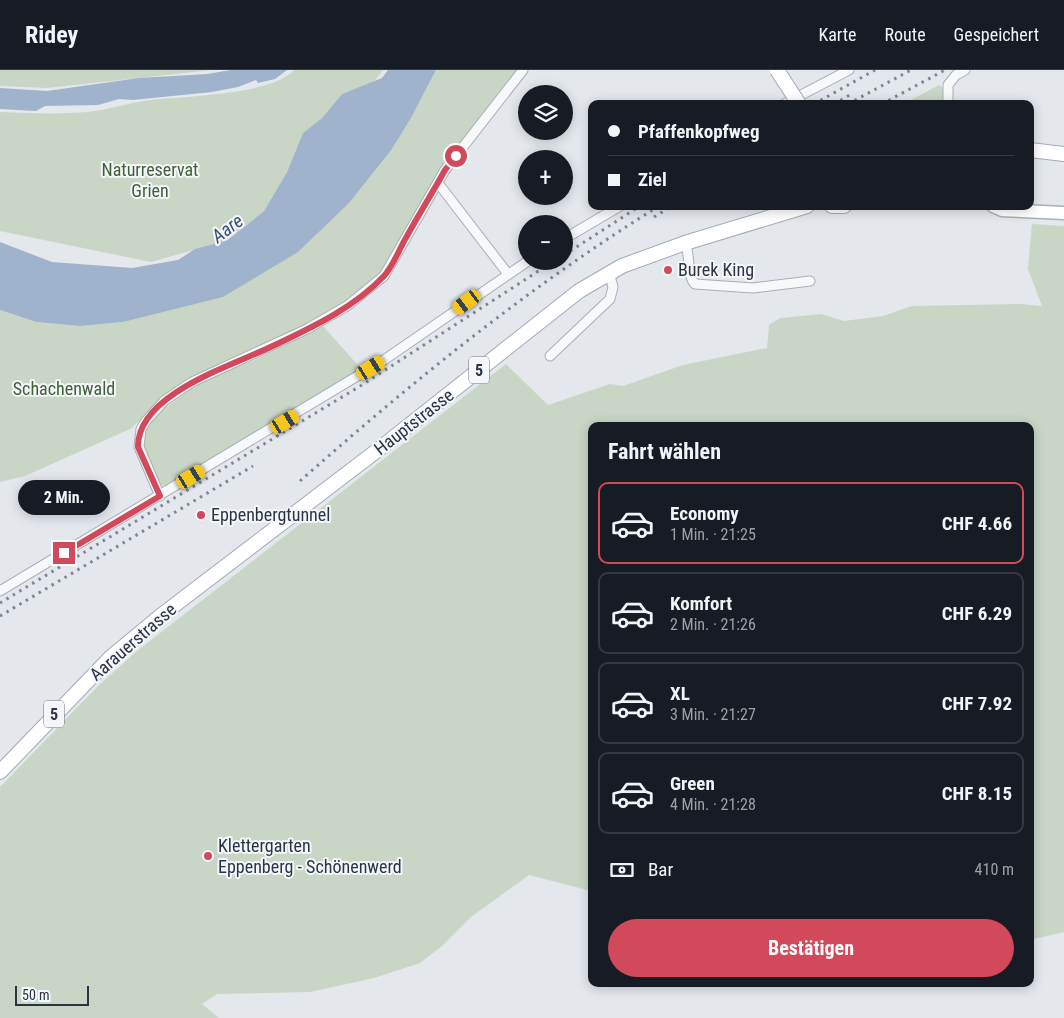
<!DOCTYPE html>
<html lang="de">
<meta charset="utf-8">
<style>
:root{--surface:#171b24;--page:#20242c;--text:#f1f3f6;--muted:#9ea1a6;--line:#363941;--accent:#d1495b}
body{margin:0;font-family:"Roboto Condensed",sans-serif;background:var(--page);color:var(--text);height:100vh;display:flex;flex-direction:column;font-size:19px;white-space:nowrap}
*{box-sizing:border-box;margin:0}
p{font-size:16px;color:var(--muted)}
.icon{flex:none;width:28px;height:28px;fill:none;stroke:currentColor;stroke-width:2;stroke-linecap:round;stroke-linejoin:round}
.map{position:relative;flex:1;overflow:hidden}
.drawer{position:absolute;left:588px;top:352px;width:446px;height:565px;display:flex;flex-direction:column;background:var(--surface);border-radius:10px;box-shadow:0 2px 12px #0003}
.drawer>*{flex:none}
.guide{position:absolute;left:588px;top:30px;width:446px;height:110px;border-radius:10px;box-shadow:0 2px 12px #0003;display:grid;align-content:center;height:110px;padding:0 20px;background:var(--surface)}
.controls{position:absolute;left:518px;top:15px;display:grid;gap:10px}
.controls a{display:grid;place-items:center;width:55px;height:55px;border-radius:50%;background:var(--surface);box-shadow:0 2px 12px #0003;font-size:25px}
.scale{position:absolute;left:15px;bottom:12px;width:74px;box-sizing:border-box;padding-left:5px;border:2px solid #2b3445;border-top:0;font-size:14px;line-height:18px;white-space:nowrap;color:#2b3445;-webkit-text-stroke:4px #f4f6f9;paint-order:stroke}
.end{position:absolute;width:22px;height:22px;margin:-11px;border:6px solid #d1495b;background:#fff;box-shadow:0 0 0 2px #fff}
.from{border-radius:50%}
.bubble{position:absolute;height:35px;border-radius:18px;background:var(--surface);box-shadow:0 2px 12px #0003;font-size:16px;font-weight:700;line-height:35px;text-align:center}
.car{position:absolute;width:15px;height:30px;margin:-15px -8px;border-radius:6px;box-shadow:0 0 4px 1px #0007;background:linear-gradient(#f5c518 24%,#345 0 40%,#f5c518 0 76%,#345 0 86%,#f5c518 0)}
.guide b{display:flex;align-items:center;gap:18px;height:48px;font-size:19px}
.guide b+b{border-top:1px solid var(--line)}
.guide i{width:12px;height:12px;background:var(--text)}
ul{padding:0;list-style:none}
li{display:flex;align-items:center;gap:15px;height:82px;margin:0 10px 8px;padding:0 10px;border:2px solid var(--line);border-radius:10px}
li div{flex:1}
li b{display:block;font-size:19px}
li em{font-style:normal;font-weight:700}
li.active{border-color:var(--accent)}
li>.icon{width:45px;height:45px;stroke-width:1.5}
h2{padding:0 20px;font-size:22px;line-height:60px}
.pay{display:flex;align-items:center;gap:12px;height:55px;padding:0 20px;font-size:19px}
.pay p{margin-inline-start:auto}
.button{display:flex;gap:10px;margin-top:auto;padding:10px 20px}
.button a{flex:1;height:58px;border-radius:30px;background:var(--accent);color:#fff;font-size:20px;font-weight:700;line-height:58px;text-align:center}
header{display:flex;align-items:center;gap:30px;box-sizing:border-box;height:70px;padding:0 25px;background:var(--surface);border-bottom:1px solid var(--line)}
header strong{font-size:24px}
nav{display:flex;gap:28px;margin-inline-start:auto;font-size:18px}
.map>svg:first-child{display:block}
.green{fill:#c9d6c5}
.water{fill:#9fb4cc}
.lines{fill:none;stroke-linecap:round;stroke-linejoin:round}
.street-casing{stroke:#a9aeb7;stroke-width:11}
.secondary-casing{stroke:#a9aeb7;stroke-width:15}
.primary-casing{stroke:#a3abb8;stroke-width:16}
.street{stroke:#f7f8fa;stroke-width:9}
.secondary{stroke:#fff;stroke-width:12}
.primary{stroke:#fff;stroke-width:14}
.rail{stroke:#7d8696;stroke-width:3;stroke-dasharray:2.5 5;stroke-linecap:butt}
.primary-bridge-casing{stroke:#a3abb8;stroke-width:16;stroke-linecap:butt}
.primary-bridge{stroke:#fff;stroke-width:14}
.route{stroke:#d1495b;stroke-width:6}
.poi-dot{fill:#d1495b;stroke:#f4f6f9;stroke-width:2}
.labels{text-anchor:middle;stroke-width:4;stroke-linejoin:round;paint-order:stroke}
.shield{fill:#f4f6f9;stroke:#676e7b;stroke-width:1}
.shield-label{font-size:16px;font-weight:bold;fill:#2b3445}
.park-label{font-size:18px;fill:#3f6138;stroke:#f4f6f9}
.poi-label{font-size:18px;fill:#2b3445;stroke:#f4f6f9;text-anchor:start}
.street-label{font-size:18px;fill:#2b3445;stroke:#f4f6f9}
.water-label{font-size:19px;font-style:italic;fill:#34527a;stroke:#f4f6f9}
</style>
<header>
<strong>Ridey</strong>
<nav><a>Karte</a><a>Route</a><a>Gespeichert</a></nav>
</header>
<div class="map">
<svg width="1064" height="948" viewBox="0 0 1064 948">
<rect width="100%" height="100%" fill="#e4e7ec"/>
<g class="green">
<path d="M0,0h212l-165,18 -47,-2z"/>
<path d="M294,0h89l-10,13 -31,11 -20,24 -19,15 -16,39 -23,39 -36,29 -77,22 -151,-31v-119c31,1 64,3 95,-1 19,-3 38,-9 56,-11 34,-4 121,-5 143,-30z"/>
<path d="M436,0h87l-78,100 -64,104 -18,16 -39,28 -152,74 -42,37 -105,47 -25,6v-172l36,12 44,4 43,-4 269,-173 19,-31z"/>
<path d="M939,15l5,4 1,15h-42z"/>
<path d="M1032,154l32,2v706l-34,8v-514h-439v465l-62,-16 -58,42 -29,29 -22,17 -46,15 -64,14 -93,2 -15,10 17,14h-219v-231l98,-101 39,-35 369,-287 42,41 62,-21 13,2 60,-21 84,-17 2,-23 11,-7 41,-4 23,7 39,-5 29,-10 108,-2 22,2 -14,-37z"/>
<path d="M323,256l40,45 -193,115 -10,-1 -18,-39 2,-17 12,-14 49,-37 49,-18z"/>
</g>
<g class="water">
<path d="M231,0h56l-12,9 -17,4 -2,-3 -18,7 -26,5 -79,8 -14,-1 -21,6 -53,1 -9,5 -36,-2v-21l47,3 92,-13 68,-4z"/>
<path d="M388,0h48l-25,48 -19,31 -43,54 -51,49 -75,45 -100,25 -43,4 -44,-4 -36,-12v-68l52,20 80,6 46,-8 17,-11 33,-9 36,-29 23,-39 16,-39 19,-15 20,-24 40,-16z"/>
</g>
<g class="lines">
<g class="street-casing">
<g id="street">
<path d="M784,34l65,-34"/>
<path d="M948,34v-19l8,-10 9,-5"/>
<path d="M438,113l70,91"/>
<path d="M564,169l56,-33"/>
<path d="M685,173c6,12 1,32 10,41l58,4 57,-7"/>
<path d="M550,286l60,-57 3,-12 -4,-15"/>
<path d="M160,426l-21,-49 2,-18 5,-8 18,-20 28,-19 115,-53 40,-23 37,-30 61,-106 78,-100"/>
<path d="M0,521l384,-231 144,-99"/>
</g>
</g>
<g class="secondary-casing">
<path id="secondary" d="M993,136l9,4 62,3"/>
</g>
<g class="primary-casing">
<g id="primary">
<path d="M1030,80l34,4"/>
<path d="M832,136h12"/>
<path d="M0,702l110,-114 53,-44 216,-165 200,-158 43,-25 63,-23 122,-37"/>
</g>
</g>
<use href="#street" class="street"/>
<use href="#secondary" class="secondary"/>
<use href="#primary" class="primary"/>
<g class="rail">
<path d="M814,34l61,-34"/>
<path d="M834,34l19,-11"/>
<path d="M848,34l63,-34"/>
<path d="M882,34l63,-34"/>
<path d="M654,147l18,-11"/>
<path d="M564,185l76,-49"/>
<path d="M300,411c113,-100 230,-195 359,-275"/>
<path d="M0,533l362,-218 192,-124"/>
<path d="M0,546l253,-150"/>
</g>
<g class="primary-bridge-casing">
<path id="primary-bridge" d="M777,0l22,34"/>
</g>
<use href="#primary-bridge" class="primary-bridge"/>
</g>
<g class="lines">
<path class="route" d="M64,483l96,-57 -22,-49c-1,-54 99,-83 137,-102 38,-18 80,-38 109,-69 10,-11 15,-27 23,-40 12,-22 26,-44 38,-66l11,-14"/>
</g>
<g class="poi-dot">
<circle cx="668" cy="200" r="5"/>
<circle cx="201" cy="445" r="5"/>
<circle cx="208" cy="786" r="5"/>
</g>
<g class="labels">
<g class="shield">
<rect x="469" y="286.5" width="20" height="27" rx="4"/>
<rect x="44" y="630.5" width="20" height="27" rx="4"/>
</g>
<g class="shield-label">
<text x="479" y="306">5</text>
<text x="54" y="650">5</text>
</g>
<g class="park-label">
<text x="150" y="106">Naturreservat<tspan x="150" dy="21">Grien</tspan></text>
<text x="64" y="325">Schachenwald</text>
</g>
<g class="poi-label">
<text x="678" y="206">Burek King</text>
<text x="211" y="451">Eppenbergtunnel</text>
<text x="218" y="782">Klettergarten<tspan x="218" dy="21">Eppenberg - Schönenwerd</tspan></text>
</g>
<g class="street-label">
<text transform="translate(414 352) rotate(-38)" y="6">Hauptstrasse</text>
<text transform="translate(133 572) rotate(-41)" y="6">Aarauerstrasse</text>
</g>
<g class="water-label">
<text transform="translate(227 158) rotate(-37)" y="7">Aare</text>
</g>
</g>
</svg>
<div class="controls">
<a><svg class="icon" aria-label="layers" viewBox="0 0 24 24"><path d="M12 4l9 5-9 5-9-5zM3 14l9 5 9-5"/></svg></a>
<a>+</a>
<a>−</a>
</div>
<div class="scale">50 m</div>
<i class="end from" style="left:456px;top:86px"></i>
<i class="end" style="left:64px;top:483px"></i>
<div class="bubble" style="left:18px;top:410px;width:92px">2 Min.</div>
<i class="car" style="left:467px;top:232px;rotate:234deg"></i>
<i class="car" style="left:371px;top:298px;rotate:58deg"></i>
<i class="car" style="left:285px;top:352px;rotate:59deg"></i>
<i class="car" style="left:191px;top:407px;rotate:59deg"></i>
<div class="guide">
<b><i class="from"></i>Pfaffenkopfweg</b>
<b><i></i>Ziel</b>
</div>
<section class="drawer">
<h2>Fahrt wählen</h2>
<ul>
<li class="active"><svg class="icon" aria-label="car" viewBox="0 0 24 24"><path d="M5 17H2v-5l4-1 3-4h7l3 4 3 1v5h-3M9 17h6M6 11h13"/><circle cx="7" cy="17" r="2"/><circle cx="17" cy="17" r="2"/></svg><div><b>Economy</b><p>1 Min. · 21:25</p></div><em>CHF 4.66</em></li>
<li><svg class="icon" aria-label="car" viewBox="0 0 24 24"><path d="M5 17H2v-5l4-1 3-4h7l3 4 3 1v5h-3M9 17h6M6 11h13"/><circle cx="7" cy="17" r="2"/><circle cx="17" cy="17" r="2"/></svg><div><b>Komfort</b><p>2 Min. · 21:26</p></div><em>CHF 6.29</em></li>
<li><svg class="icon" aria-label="car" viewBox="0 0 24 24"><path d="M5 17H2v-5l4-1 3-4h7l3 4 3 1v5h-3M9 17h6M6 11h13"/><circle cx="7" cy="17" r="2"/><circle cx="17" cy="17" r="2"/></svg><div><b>XL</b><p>3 Min. · 21:27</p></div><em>CHF 7.92</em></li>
<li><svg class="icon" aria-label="car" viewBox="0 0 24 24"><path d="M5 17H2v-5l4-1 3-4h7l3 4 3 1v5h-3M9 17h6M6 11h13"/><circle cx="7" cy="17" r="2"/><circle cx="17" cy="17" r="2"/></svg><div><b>Green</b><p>4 Min. · 21:28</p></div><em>CHF 8.15</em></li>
</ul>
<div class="pay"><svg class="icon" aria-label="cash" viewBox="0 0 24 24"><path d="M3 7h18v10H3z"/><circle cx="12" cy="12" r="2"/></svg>Bar<p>410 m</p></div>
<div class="button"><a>Bestätigen</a></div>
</section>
</div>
